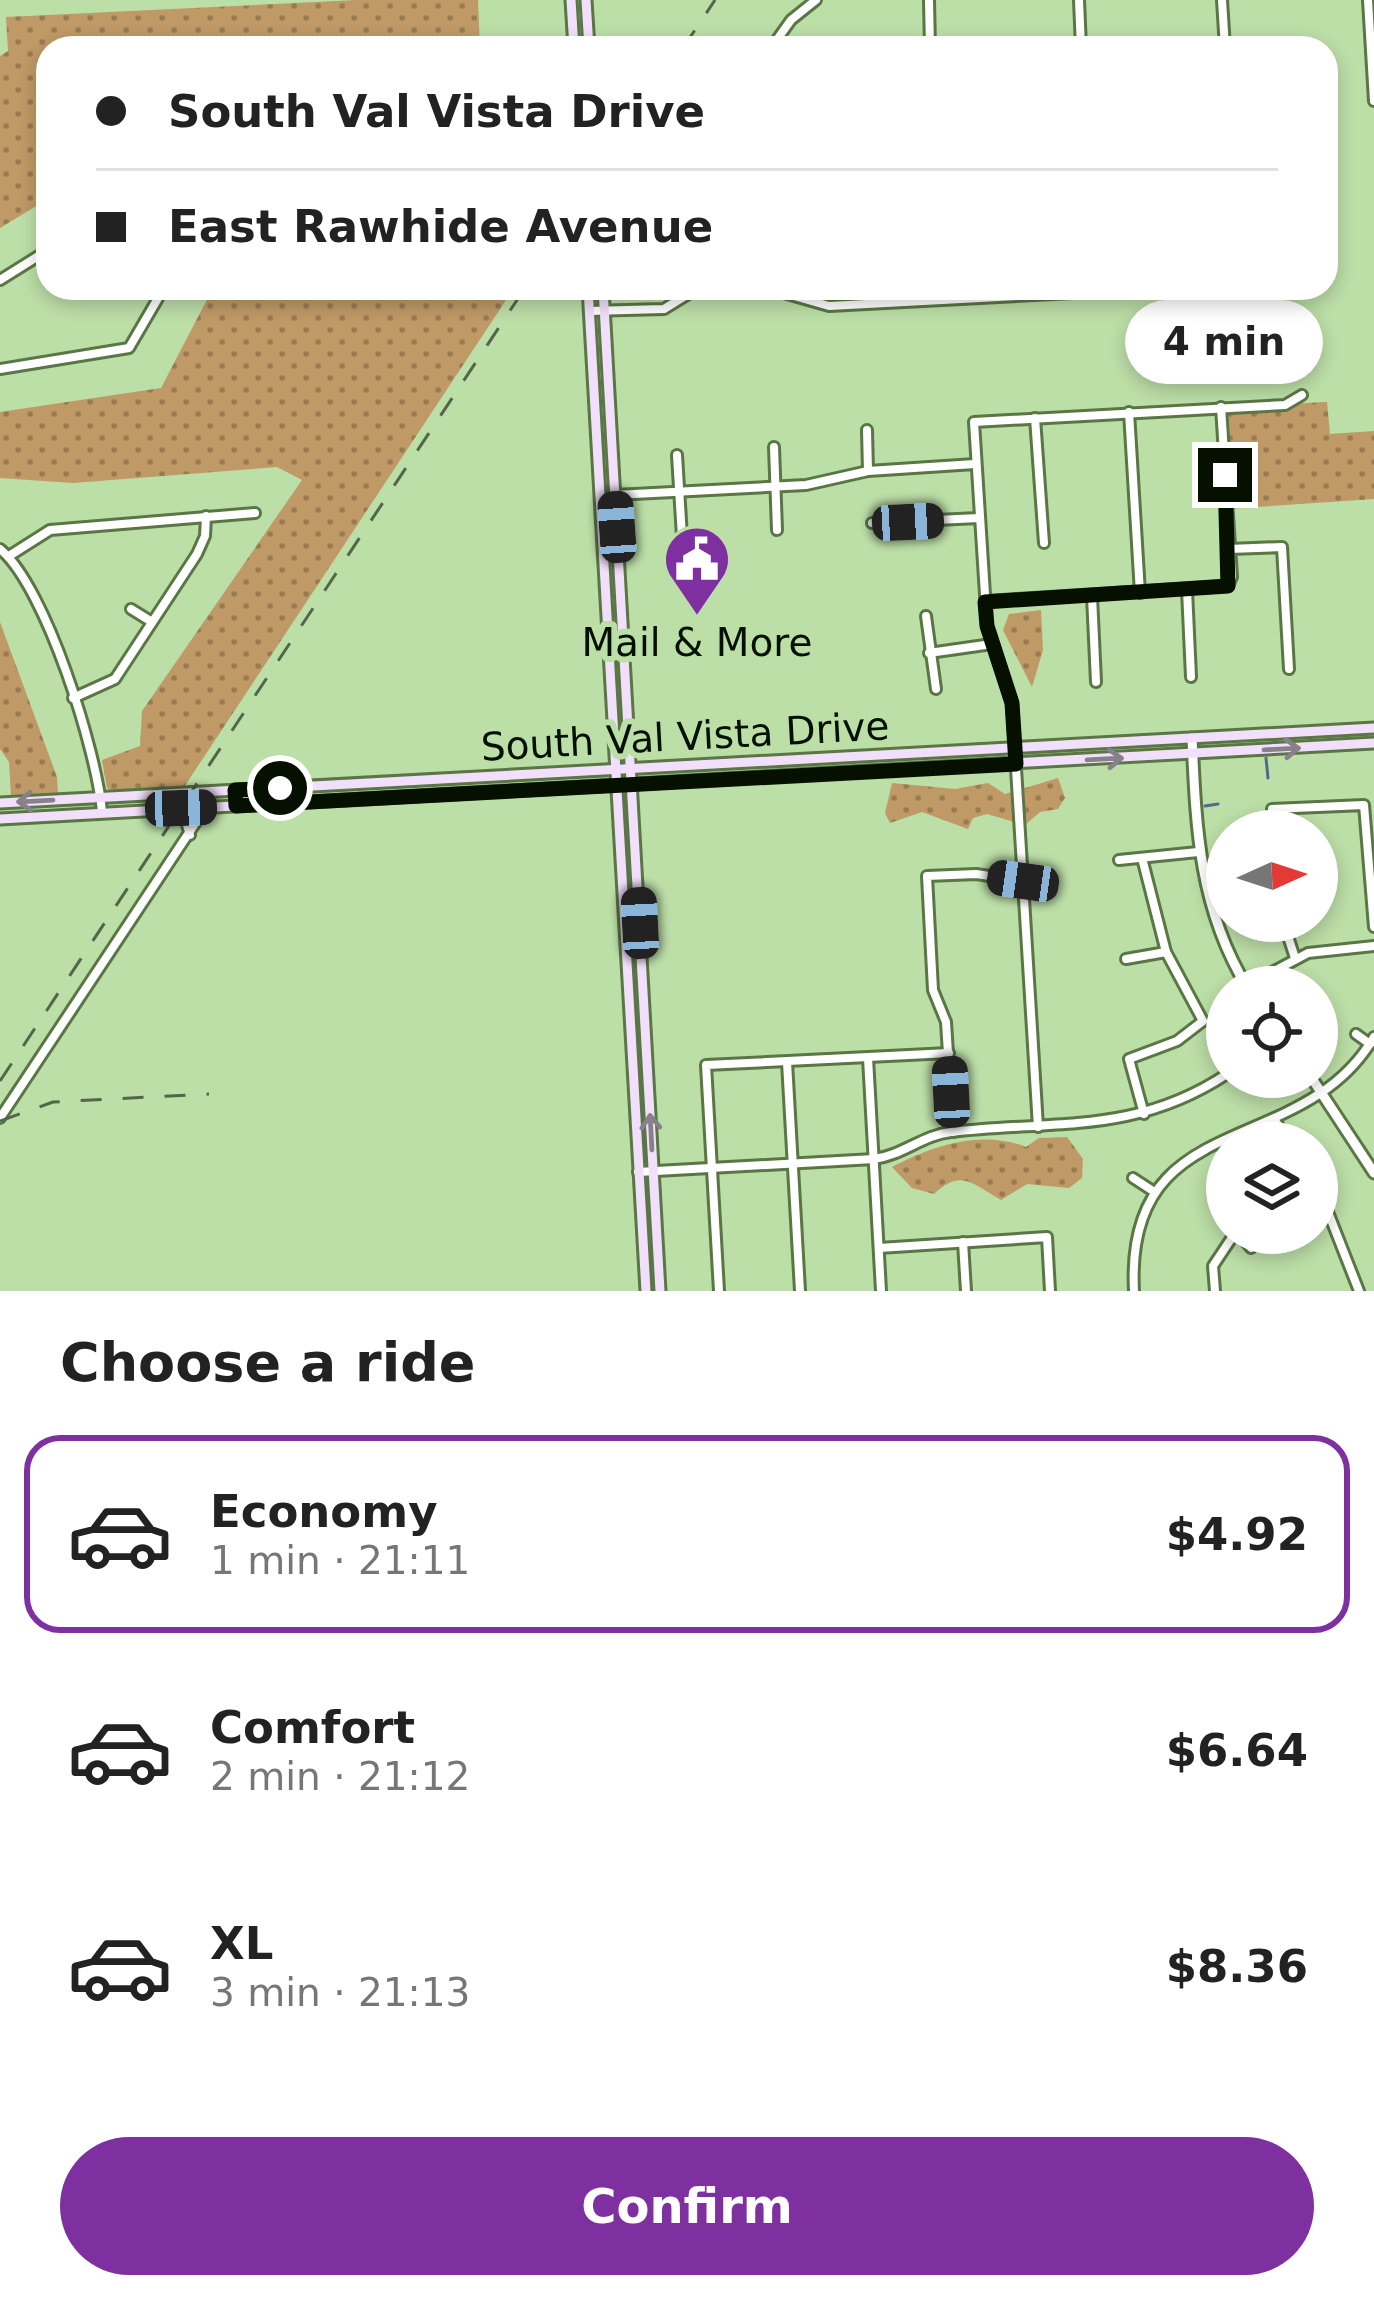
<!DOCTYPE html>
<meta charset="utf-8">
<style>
:root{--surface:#fff;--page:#f6f6f6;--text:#222;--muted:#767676;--line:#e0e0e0;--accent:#7e30a1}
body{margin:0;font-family:"DejaVu Sans",sans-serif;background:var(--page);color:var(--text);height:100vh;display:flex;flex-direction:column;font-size:45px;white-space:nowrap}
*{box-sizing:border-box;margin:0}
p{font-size:39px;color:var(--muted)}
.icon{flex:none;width:66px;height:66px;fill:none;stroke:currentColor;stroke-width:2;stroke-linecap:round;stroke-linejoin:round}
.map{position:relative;height:1291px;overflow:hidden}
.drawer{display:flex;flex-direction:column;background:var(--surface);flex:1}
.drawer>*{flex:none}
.guide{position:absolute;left:36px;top:36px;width:1302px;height:264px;border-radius:36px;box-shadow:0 6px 18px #0003;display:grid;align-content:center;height:264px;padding:0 60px;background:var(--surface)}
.needle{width:78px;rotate:87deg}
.tools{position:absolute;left:1206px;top:810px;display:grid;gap:24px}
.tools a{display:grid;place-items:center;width:132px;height:132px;border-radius:50%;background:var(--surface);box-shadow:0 6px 18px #0003;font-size:60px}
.end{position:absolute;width:54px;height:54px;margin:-27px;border:15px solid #051001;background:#fff;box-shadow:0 0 0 6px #fff}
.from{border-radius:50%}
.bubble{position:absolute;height:84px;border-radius:42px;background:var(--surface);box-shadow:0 6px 18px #0003;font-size:39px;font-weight:700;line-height:84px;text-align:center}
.car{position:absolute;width:36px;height:72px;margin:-36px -18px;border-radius:15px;box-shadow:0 0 9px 3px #0007;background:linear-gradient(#222 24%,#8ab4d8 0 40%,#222 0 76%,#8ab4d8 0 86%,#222 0)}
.guide b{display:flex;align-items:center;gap:42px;height:114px;font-size:45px}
.guide b+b{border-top:3px solid var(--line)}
.guide i{width:30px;height:30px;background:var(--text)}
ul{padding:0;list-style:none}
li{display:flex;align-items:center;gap:36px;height:198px;margin:0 24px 18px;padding:0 36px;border:6px solid transparent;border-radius:36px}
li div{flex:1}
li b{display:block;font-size:45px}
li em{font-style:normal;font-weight:700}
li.current{border-color:var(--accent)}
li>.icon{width:108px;height:108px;stroke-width:1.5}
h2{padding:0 60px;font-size:54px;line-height:144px}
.action{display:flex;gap:24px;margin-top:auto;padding:24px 60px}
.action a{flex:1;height:138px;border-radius:72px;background:var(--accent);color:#fff;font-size:48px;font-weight:700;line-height:138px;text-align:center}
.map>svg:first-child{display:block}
.green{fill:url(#green-dots)}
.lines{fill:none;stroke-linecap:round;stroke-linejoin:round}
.stream{stroke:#4c6c8c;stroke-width:3}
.minor-casing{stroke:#597644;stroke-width:14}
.tertiary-casing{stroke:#597644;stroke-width:15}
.secondary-casing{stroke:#597644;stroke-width:15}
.minor{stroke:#fff;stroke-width:8}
.tertiary{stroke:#fff;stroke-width:9}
.secondary{stroke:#f2dffb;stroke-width:9}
.rail{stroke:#526747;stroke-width:3;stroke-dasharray:21 21;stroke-linecap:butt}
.oneway{stroke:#87828a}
.route{stroke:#051001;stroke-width:15}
.labels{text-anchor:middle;stroke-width:12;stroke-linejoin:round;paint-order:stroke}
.poi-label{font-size:39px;fill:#051001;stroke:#bcdea7}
.street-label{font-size:39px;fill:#051001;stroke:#bcdea7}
</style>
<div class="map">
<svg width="1374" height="1291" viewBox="0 0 1374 1291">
<defs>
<pattern id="green-dots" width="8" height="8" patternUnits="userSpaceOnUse" patternTransform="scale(3)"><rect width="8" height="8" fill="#bf9966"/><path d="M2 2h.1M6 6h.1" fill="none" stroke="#997b52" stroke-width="1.8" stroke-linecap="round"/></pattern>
</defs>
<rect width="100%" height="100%" fill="#bcdea7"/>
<g class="green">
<path d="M357,0h121l2,48h-432v151l-48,29v-172l8,-5 -2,-34z"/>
<path d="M213,288h301l-330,499 -71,4 -6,-3 -5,-28 38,-14 2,-35 160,-231 -25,-13 -204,16 -73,-5v-66l161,-24z"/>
<path d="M1327,402l3,32 44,-3v68l-147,10 -6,-102z"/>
<path d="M1041,610l2,40 -11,37 -29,-57 6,-16z"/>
<path d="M0,622l57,155 1,17 -47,2 -2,-34 -9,-13z"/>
<path d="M1058,778l7,20 -7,11 -18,3 -15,13 -38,-11 -14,4 -5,11 -46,-17 -32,11 -5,-10 7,-30 63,6 33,-6 17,11z"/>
<path d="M1067,1137l16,22 -1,19 -13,10 -42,-4 -26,16c-28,-16 -40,-32 -67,-6l-22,-6 -20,-21c39,-21 90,-38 134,-20l13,-9z"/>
</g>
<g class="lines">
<g class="stream">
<path d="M1266,758l2,20"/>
<path d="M1205,806l13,-2"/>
</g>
<g class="minor-casing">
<g id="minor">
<path d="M929,0l1,48"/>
<path d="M1079,0l2,48"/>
<path d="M1222,0l3,48"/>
<path d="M1368,0l6,101"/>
<path d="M771,48l20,-28 25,-20"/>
<path d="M0,280l48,-30"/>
<path d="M766,288l63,18 340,-18"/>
<path d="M589,311l75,-2 34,-21"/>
<path d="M0,369l129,-21 35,-60"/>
<path d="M1129,412l11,181"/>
<path d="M1035,418l9,125"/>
<path d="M867,430l1,41"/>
<path d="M774,447l3,83"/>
<path d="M677,455l5,82"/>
<path d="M615,495l191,-10 62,-14 107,-7"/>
<path d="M872,523l107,-5"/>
<path d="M0,549c46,38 97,203 102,263"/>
<path d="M1229,549l53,-2 7,122"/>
<path d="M9,556l41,-26 205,-17"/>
<path d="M1187,590l4,87"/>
<path d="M1092,596l4,86"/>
<path d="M985,601l243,-15 4,-9 -11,-170"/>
<path d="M131,609l21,13"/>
<path d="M926,616l10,73"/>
<path d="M929,653l63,-9"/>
<path d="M73,698l42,-19 82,-125 8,-18 1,-20"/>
<path d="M175,810l10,8 5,17"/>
<path d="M1273,831l-1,-22 92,-4 10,122"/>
<path d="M1142,858l24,94 37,69 -26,20 -48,18 15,55"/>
<path d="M1119,860l79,-8"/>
<path d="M1283,921l12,37"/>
<path d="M1126,959l40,-7"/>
<path d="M1246,986l62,-33 66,-7"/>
<path d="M1356,1034l14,10"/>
<path d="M868,1058l13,233"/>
<path d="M787,1062l13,229"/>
<path d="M0,1118l206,-311"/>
<path d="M1274,1119l16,24"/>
<path d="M1038,1127l-26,-424 -25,-77 -13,-204 311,-17 17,-10"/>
<path d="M953,1132l-7,-110 -13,-32 -6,-114 49,-2 47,7"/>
<path d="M638,1172l236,-13c29,-4 49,-24 77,-27 103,-12 184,3 276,-58"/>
<path d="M1133,1178l20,13"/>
<path d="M1317,1184l42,107"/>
<path d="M1238,1233l13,15"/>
<path d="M963,1242l3,49"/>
<path d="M879,1248l168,-11 3,54"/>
<path d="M719,1291l-13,-226 243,-12"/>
<path d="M1134,1291c-10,-187 168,-130 240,-254"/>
<path d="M1215,1291l-2,-25 22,-33"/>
</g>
</g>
<g class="tertiary-casing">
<g id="tertiary">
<path d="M1192,738c4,90 7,170 55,249"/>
<path d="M1311,1077l63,96"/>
</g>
</g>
<g class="secondary-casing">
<g id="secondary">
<path d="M571,0l3,48"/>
<path d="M586,0l3,48"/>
<path d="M588,288l58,1003"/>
<path d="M603,288l57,1003"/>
<path d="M0,803l1374,-75"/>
<path d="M0,819l1374,-76"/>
</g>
</g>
<use href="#minor" class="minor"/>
<use href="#tertiary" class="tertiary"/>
<use href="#secondary" class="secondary"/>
<g class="rail">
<path d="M683,48l32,-48"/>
<path d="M0,1081l525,-793"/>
<path d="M0,1121l53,-19 156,-8"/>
</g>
</g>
<defs><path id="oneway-shaft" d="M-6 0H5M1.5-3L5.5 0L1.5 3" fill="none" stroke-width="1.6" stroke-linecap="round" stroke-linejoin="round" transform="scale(3)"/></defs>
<g class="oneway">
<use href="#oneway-shaft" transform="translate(1282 749) rotate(-3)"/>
<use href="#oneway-shaft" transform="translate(1105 759) rotate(-3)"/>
<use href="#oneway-shaft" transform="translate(35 801) rotate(177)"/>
<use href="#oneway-shaft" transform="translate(651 1132) rotate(-93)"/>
</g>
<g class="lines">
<path class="route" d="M280,788l-45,2 1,16 780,-42 -4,-61 -25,-77 -2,-24 243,-16 -3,-111"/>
</g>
<defs>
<g id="civic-pin" transform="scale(3.45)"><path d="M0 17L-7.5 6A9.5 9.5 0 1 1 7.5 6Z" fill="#7e30a1" stroke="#bcdea7"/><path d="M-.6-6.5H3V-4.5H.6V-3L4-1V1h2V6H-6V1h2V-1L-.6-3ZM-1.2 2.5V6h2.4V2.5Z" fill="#fff"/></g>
</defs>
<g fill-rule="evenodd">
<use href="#civic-pin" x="697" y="559"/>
</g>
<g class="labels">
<g class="poi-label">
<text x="697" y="656">Mail &amp; More</text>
</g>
<g class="street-label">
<text transform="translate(685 736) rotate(-3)" y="14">South Val Vista Drive</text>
</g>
</g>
</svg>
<div class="tools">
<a><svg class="needle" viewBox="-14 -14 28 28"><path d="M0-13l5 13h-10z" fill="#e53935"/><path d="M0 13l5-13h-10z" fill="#767676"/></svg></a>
<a><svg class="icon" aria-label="locate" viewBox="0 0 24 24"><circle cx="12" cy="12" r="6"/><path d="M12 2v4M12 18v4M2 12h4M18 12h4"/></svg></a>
<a><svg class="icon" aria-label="layers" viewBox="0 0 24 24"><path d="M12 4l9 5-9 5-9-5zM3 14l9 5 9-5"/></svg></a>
</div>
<i class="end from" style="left:280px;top:788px"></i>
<i class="end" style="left:1225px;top:475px"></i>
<div class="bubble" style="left:1125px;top:300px;width:198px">4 min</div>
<i class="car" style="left:908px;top:522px;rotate:87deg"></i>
<i class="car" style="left:617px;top:527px;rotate:356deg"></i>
<i class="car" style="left:181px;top:808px;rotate:88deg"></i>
<i class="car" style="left:1023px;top:881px;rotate:278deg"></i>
<i class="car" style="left:640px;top:923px;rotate:357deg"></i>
<i class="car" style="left:951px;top:1092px;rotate:357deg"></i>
<div class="guide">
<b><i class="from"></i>South Val Vista Drive</b>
<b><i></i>East Rawhide Avenue</b>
</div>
</div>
<section class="drawer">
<h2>Choose a ride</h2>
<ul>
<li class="current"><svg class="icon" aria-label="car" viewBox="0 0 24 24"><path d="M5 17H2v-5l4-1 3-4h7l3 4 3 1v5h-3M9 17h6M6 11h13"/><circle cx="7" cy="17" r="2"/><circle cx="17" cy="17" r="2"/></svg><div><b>Economy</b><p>1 min · 21:11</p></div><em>$4.92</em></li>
<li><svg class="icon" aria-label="car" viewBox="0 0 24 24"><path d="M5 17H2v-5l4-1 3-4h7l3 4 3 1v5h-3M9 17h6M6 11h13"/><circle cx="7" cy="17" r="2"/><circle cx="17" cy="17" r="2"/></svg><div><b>Comfort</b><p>2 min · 21:12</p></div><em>$6.64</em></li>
<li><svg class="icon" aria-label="car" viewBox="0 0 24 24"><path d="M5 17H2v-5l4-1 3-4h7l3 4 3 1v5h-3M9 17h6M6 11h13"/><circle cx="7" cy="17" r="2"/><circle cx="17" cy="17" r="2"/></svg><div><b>XL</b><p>3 min · 21:13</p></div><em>$8.36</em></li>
</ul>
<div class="action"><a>Confirm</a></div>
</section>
